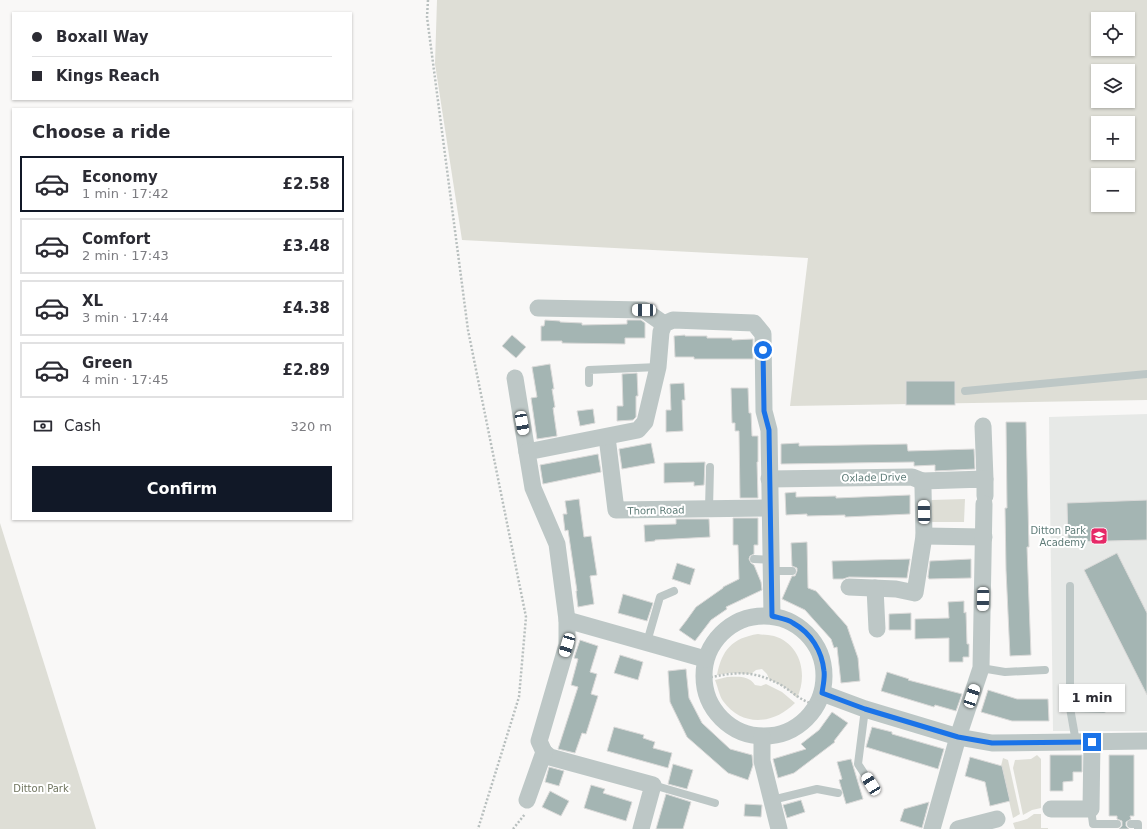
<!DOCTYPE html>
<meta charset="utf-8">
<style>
:root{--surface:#fff;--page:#f2f2f3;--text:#2b2b33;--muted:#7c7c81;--line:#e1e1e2;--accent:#111827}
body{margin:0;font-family:"DejaVu Sans",sans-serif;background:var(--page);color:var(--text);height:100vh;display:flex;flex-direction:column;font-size:15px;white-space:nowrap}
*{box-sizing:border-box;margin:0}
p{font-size:13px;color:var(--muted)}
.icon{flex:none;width:22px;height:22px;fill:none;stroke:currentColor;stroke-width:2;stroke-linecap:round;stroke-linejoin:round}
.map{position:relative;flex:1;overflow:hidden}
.panel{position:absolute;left:12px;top:108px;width:340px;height:412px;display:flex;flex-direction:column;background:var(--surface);border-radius:0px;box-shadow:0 1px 3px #0004}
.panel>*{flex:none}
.guide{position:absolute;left:12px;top:12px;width:340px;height:88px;border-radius:0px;box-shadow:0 1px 3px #0004;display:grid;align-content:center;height:88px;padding:0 20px;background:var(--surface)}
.controls{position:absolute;left:1091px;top:12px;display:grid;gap:8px}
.controls a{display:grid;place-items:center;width:44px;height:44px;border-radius:0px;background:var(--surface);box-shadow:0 1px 3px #0004;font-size:20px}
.end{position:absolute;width:18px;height:18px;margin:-9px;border:5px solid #1a73e8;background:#fff;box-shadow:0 0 0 2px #fff}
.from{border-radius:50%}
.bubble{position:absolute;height:28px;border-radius:0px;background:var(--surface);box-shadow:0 1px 3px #0004;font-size:13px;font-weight:800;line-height:28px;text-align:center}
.car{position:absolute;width:12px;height:24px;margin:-12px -6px;border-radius:5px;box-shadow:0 0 3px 1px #0007;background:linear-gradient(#fff 24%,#345 0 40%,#fff 0 76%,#345 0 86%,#fff 0)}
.guide b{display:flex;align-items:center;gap:14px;height:38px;font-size:15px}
.guide b+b{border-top:1px solid var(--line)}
.guide i{width:10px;height:10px;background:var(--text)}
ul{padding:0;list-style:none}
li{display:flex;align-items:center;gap:12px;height:56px;margin:0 8px 6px;padding:0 12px;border:2px solid var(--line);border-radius:0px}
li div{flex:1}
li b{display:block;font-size:15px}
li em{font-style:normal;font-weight:800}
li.current{border-color:var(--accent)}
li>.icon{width:36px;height:36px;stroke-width:1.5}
h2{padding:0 20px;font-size:18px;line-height:48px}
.pay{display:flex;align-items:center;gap:10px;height:44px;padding:0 20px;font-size:15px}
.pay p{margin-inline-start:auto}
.action{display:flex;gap:8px;margin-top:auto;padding:8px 20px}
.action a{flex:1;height:46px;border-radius:0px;background:var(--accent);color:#fff;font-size:16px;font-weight:800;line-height:46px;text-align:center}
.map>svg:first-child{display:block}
.built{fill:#e7e9e7}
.green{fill:#deded6;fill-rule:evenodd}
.building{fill:#a4b5b3;stroke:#dbdad9}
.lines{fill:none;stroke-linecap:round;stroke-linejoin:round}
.path{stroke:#b8bfbe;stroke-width:2.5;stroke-dasharray:2 2;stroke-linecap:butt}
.lane{stroke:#bdc7c6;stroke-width:8}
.street{stroke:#bdc7c6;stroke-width:17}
.route{stroke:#1a73e8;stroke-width:5}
.labels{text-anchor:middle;stroke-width:4;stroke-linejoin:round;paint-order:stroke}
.street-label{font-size:10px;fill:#5f7c78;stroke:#fff}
.poi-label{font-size:10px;fill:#5f7c78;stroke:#fff;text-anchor:end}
.park-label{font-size:10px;fill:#6f745e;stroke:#fff}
</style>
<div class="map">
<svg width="1147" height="829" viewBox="0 0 1147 829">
<rect width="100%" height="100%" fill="#f9f8f7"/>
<path class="built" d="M1147,414v317h-94l-4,-314z"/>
<g class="green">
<path d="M437,0h710v400l-357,6 18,-148 -346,-18 -27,-176zM1098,19h30v30h-30zM1098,71h30v30h-30zM1098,123h30v30h-30zM1098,175h30v30h-30z"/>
<path d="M965,499l-1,23h-33v-22z"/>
<path d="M0,523l96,306h-96z"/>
<path d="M758,634c5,1 11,1 16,2 27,8 34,39 23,62l-11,-10 -17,-9 -2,-5 -5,-5 -6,1 -5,4 -21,-1 -13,2c5,-25 15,-37 41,-41z"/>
<path d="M727,677c11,0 21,-2 28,8l6,1 5,-2 16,8 13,11c-22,22 -53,24 -72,-2 -4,-6 -5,-14 -8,-21z"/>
<path d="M1037,755l4,4v49l-9,2 -9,5 -10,-47 2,-8 16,-1z"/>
<path d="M1003,758l5,2 12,54 -7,4 -12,-52z"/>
<path d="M1034,814h7v14h7v1h-33l-2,-6 14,-4z"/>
</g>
<g class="building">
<path d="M545,320l15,1v1l22,1v2l45,-1v-4h14l4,3v15h-20v6l-63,-1v-2h-21v-15h3z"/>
<path d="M512,335l14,12 -10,11 -14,-12z"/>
<path d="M685,335v1h22v2h25v2l21,-1v20h-59v-2h-19l-1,-21z"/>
<path d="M550,364l4,25h-2l3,18 -2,1 4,28 -20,3 -6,-41 6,-1 -5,-30z"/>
<path d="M637,373l1,23h-2v21l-3,3 -16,1v-15h6l-1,-32z"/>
<rect x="906" y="381" width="49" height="24"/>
<path d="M684,383l1,17h-3l1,31 -17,1v-22h5l-1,-26z"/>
<path d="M731,388h17l1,25h2l1,23h6v26h-1l1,36h-18l-1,-67h-4v-8h-3z"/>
<path d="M593,409l2,14 -15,3 -3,-15z"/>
<path d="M1006,422h20l3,125h-2l4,108 -21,1 -4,-86 -1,-62h2z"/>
<path d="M651,443l4,20 -33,6 -3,-20z"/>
<path d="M799,443v3l108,-2 1,7 66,-2 1,20 -40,2v-6l-21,1v-4l-133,2v-20z"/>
<path d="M598,454l3,18 -58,12 -3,-19z"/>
<path d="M705,462l-1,23 -10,1v-4l-30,1v-20z"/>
<path d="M796,492v5l40,-1v2l74,-3v19l-65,3v-2l-38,1v-2l-21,1 -1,-22z"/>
<path d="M579,499l5,38 7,-1 6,39 -7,1 4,28 -16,3 -2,-16h1l-9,-61 -3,1 -2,-17h4l-2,-13z"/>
<path d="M1147,500v40l-79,2 -1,-39z"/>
<path d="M733,518h25v27h-4v9l-4,2 -1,3 2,4 3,2 7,17 1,8 -36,17 1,2 -16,11 -16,21 -16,-11 7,-9 10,-14 27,-19v-1l16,-8 -1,-34h-5z"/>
<path d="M676,519h33l1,18 -55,3v1l-10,1 -1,-17 32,-1z"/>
<path d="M807,542l1,46 8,3 31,35 11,32 2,23 -19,2 -4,-36 -3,1 -3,-9 -26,-29 -23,-11 10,-23h3l2,-5v-3l-5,-2 -1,-23z"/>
<path d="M1117,553l30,60v82l-63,-125z"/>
<path d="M910,559l-3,19 -58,-1 -6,2h-10l-1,-18z"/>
<path d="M971,559v19l-42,1 -1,-2 2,-16z"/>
<path d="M677,563l18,6 -5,16 -18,-6z"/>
<path d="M623,594l30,9 -6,18 -29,-8z"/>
<path d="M964,601v12l2,-1 1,32h2v13h-6v5h-14v-24l-34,1v-20l34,-1 -1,-16z"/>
<path d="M911,613v17h-22v-16z"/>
<path d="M580,640l18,6 -8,26 7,2 -6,20 7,2 -12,38 -4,-1 -7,20 -17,-4 20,-62 -7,-2 7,-26 -4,-1z"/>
<path d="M620,655l23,7 -5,18 -24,-7z"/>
<path d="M686,669l3,29 13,25 28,26 22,6 1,10 -5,15 -20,-7 -41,-36 -17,-35 -2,-31z"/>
<path d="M887,672l22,7 -1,1 54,14 -6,17 -21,-6 -1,2 -53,-16z"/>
<path d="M988,690l29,9h31l1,22h-37l-31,-9z"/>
<path d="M832,712l16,11 -14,18 1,1 -41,31 -16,5 -5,-19 33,-10 -5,-5 18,-14z"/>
<path d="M614,727l30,8 -1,3 12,4 -2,6 19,5 -4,15 -61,-17z"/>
<path d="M872,727l20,5v2l52,15 -6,20 -72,-22z"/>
<path d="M1050,755h32v17h-9v9l-10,1v9h-13z"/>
<path d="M1109,755h25v61h-4l1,3 -5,3v4l3,3h-10l3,-3v-5l-5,-2v-3h-8z"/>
<path d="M970,757l32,9 8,35 -20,5 -5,-24 -20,-6z"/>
<path d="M851,759l12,40 -17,5 -7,-24 3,-1 -5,-17z"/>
<path d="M673,764l20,6 -6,19 -19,-5z"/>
<path d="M549,767l15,4 -5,15 -14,-4z"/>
<path d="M591,785l14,4 -2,4 29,9 -6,19 -42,-13z"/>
<path d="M550,791l19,10 -8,15 -19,-9z"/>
<path d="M666,794l25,8 -8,27h-27z"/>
<path d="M801,800l4,12 -18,6 -4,-13z"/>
<path d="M929,802l-7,26 -22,-7 4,-12z"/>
<path d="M745,804l17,1 -1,12 -17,-1z"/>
</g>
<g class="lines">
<g class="path">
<path d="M428,0l-1,17 41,313 58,287 -7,80 -41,132"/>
<path d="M703,679c31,-7 49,-10 78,6 10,6 18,14 29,18"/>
<path d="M513,829l12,-15"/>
</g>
<g class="lane">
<path d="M589,383v-13l69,-3"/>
<path d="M965,391l182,-17"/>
<path d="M709,509l1,-42"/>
<path d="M754,559l17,1"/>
<path d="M771,571h21"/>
<path d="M1070,586v122l6,34"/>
<path d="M647,642l13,-45 14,-6"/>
<path d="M981,668l24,4 40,-2"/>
<path d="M1070,708l33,1"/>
<path d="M865,709l-7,55 13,20"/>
<path d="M653,785l62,18"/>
<path d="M772,800l45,-11 21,4"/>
<path d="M1091,809l2,15h24"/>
<path d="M1131,824h7v5"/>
</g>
<g class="street">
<path d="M538,308l106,2 20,14"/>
<path d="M515,378l12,74"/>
<path d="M983,426l2,53"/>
<path d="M607,437l9,73 153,-2"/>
<path d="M769,479l143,-2 10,4 1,7 1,48 -9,57 -19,-4 -47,-2"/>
<path d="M922,481l63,-2v17"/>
<path d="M924,536l60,1"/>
<path d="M875,588l2,41"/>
<circle cx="764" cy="676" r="60"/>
<path d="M567,620l138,39"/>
<path d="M822,693l43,16 93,28 34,6 155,-2"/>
<path d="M762,737v24l17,68"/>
<path d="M544,752l6,5 103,28 -12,44"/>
<path d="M527,800l17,-48 -5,-11 28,-96v-25l-10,-76 -24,-56 -6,-36 111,-22 7,-8 13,-55 3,-35 3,-8 9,-4 81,3 9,11 1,77 5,19 3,186"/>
<path d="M1051,809h40l1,-67"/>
<path d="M932,829l26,-92 23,-69 3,-164"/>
<path d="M958,829l39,-10"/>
</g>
</g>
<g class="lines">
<path class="route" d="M763,350l1,61 5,19 3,186c7,2 15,3 21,7 18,10 29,28 31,48 1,7 -1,15 -2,22l43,16 93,28 34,6 100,-1"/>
</g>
<defs>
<g id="school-square" transform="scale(0.9)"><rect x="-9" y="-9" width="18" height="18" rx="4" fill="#e62967" stroke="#fff"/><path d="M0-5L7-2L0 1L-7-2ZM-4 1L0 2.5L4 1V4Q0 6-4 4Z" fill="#fff"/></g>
</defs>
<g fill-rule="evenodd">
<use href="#school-square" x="1099" y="536"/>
</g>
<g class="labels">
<g class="street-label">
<text transform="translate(874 477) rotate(-1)" y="4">Oxlade Drive</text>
<text transform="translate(656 510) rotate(-1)" y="4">Thorn Road</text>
</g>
<g class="poi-label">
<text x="1086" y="534">Ditton Park<tspan x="1086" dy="12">Academy</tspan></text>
</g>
<g class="park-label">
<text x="41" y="792">Ditton Park</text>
</g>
</g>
</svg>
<div class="controls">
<a><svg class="icon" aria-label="locate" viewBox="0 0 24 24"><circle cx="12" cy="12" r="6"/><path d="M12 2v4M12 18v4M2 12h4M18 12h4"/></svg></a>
<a><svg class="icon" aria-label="layers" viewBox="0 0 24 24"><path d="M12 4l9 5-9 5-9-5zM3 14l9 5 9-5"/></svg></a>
<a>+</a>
<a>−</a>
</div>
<i class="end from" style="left:763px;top:350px"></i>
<i class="end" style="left:1092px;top:742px"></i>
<div class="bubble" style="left:1059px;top:684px;width:66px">1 min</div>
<i class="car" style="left:644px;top:310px;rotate:271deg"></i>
<i class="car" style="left:522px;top:423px;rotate:170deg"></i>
<i class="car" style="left:924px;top:512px;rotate:359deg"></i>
<i class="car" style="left:983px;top:599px;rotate:181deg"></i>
<i class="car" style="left:567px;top:645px;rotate:197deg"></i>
<i class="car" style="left:972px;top:696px;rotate:18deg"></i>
<i class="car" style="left:871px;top:784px;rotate:328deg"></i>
<div class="guide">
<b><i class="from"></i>Boxall Way</b>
<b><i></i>Kings Reach</b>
</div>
<section class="panel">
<h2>Choose a ride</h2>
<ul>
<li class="current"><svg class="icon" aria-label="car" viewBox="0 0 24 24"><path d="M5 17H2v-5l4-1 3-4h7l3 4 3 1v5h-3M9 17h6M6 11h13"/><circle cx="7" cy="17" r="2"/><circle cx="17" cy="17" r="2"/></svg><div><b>Economy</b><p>1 min · 17:42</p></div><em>£2.58</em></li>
<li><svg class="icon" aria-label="car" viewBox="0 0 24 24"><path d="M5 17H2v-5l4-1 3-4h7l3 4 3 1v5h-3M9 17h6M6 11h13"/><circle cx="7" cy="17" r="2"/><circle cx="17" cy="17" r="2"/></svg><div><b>Comfort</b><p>2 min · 17:43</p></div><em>£3.48</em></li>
<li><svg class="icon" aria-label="car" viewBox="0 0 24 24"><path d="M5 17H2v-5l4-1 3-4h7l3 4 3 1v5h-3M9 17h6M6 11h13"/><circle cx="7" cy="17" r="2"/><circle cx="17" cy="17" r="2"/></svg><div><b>XL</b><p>3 min · 17:44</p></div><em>£4.38</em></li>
<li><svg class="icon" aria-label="car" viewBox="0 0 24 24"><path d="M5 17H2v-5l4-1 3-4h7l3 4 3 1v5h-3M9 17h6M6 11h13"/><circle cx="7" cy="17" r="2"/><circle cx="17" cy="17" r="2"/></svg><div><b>Green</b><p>4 min · 17:45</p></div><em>£2.89</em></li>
</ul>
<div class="pay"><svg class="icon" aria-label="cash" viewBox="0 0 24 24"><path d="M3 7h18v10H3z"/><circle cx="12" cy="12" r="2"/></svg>Cash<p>320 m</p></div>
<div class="action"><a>Confirm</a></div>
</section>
</div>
